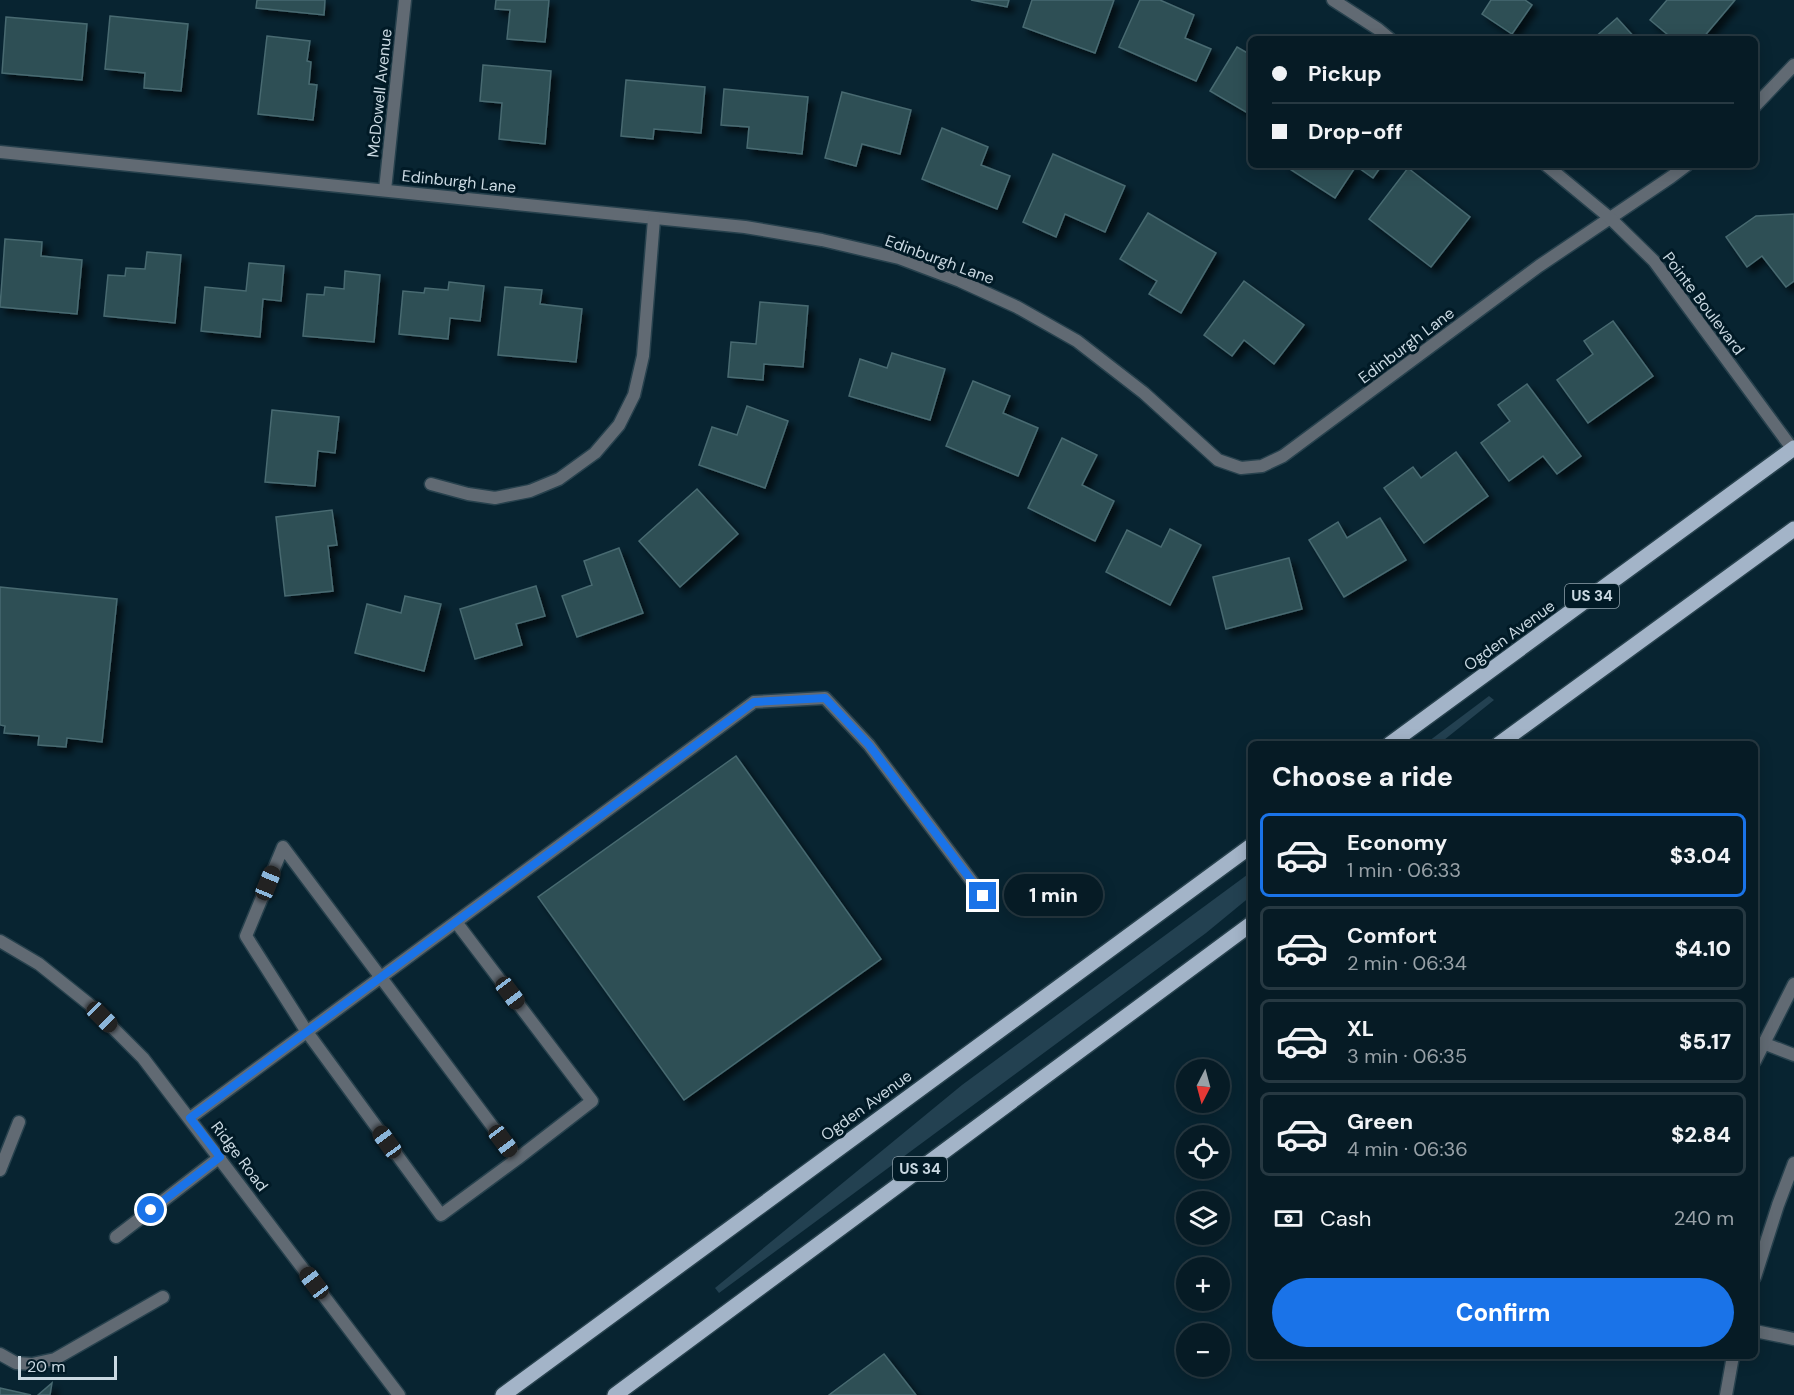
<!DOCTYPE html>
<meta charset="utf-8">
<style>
:root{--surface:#061b25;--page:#142832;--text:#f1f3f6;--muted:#98a1a7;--line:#273942;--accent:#1a73e8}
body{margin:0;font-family:"DM Sans",sans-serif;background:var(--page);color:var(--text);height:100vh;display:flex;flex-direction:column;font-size:22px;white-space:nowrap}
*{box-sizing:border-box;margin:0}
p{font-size:20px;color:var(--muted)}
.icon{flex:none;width:33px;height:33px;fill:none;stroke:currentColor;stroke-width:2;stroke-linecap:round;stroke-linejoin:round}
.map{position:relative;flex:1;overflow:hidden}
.sheet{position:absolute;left:1248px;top:741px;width:510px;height:618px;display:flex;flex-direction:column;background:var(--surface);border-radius:9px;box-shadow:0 3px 15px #0003,0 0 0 2px var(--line)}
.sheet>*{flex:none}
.hud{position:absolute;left:1248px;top:36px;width:510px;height:132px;border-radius:9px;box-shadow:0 3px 15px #0003,0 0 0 2px var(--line);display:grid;align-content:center;height:132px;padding:0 24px;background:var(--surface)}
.needle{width:39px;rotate:186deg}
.buttons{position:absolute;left:1176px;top:1059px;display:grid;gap:12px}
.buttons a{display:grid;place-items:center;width:54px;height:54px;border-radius:50%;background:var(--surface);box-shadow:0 3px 15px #0003,0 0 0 2px var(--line);font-size:30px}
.scale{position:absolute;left:18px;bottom:15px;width:99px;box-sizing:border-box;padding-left:6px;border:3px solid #cad9e2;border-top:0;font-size:16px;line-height:21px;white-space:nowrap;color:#cad9e2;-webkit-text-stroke:4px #011a26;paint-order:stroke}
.end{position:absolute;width:27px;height:27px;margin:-14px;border:8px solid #1a73e8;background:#fff;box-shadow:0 0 0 3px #fff}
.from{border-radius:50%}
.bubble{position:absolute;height:42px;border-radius:21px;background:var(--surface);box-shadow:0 3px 15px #0003,0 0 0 2px var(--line);font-size:20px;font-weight:800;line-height:42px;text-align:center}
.car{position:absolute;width:18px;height:36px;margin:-18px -9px;border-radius:8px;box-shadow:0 0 4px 2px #0007;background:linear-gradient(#222 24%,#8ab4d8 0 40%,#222 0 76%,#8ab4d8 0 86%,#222 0)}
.hud b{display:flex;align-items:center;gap:21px;height:57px;font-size:22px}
.hud b+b{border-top:2px solid var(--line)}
.hud i{width:15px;height:15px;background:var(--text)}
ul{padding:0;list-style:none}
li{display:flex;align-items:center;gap:18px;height:84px;margin:0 12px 9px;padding:0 12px;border:3px solid var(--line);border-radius:9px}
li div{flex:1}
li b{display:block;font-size:22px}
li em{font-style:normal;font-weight:800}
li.on{border-color:var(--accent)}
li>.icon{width:54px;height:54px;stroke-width:1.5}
h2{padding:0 24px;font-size:27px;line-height:72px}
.pay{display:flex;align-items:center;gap:15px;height:66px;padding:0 24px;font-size:22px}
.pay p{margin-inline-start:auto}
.cta{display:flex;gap:12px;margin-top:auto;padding:12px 24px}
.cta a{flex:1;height:69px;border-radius:36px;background:var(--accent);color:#fff;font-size:24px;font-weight:800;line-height:69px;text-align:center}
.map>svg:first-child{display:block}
.green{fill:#234151}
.building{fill:#2d4f55;stroke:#486a71;stroke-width:1.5;filter:url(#shadow)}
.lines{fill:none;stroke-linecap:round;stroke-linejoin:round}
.lane-casing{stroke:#27414d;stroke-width:15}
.street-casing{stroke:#27414d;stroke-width:15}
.primary-casing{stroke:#27414d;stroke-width:18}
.lane{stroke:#616a73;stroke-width:12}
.street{stroke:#616a73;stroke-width:12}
.primary{stroke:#a3b4c8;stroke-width:15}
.route{stroke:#1a73e8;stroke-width:8}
.labels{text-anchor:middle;stroke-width:6;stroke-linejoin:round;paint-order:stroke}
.shield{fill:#011a26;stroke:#8ea0aa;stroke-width:1.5}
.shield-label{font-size:15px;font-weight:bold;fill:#cad9e2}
.street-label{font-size:16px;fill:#cad9e2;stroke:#011a26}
</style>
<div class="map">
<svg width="1794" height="1395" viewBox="0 0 1794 1395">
<defs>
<filter id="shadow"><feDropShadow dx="5.5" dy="5.5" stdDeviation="3" flood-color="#0009"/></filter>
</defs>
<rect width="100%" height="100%" fill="#082431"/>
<g class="green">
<path d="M1489,696l5,4 -55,44h-14z"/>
<path d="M1251,872v24l-45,37 -487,360 -4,-5 247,-203z"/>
</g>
<g class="building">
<path d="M257,0h68l-1,15 -68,-7z"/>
<path d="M496,0h53l-4,42 -38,-3 3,-29 -15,-1z"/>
<path d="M971,0h38l-2,7z"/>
<path d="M1032,0h82l-19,53 -72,-26z"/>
<path d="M1140,0h20l34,15 -9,23 26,11 -15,32 -77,-34z"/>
<path d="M1491,0h34l7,5 -20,29 -30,-20z"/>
<path d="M1667,0h68l-33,39h-29l-23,-19z"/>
<path d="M110,16l78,8 -7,67 -37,-3 1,-15 -40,-4z"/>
<path d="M6,17l81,7 -5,56 -80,-7z"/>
<path d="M1617,18l19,21h-43z"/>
<path d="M267,36l43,5 -3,20 4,1 -2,22 8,1 -4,35 -55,-6z"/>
<path d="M1237,47l14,8v60l-41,-24z"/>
<path d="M483,65l68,6 -6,73 -46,-5 3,-36 -22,-2z"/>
<path d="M626,80l79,7 -4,46 -47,-4 -1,10 -32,-3z"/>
<path d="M724,89l84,8 -6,57 -55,-6 2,-21 -28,-2z"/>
<path d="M842,92l69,18 -11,44 -38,-10 -6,22 -31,-8z"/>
<path d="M942,128l46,19 -7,18 29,11 -13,33 -75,-30z"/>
<path d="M1053,154l72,32 -20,46 -40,-18 -9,23 -33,-15z"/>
<path d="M1382,165l-9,13 -17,-12 -21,32 -50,-32z"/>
<path d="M1408,168l62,49 -39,50 -62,-48z"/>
<path d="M1148,213l68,40 -35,60 -32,-19 8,-13 -37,-22z"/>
<path d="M1794,214v67l-8,6 -24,-31 -15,11 -21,-30 30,-21z"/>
<path d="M5,239l37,3 -1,14 41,4 -5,54 -77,-7z"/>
<path d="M147,252l34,3 -6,68 -71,-7 4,-41 17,1 1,-8 19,1z"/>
<path d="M249,263l35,3 -3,35 -18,-2 -3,38 -59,-6 4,-44 41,4z"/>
<path d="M345,271l35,4 -6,67 -71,-6 4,-42 17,1 1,-8 19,2z"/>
<path d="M1244,281l60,44 -30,39 -30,-24 -12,16 -28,-21z"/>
<path d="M449,282l35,4 -4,35 -30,-3 -2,21 -49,-5 4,-43 21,2 1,-5 23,2z"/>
<path d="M505,287l37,3 -2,14 42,5 -6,53 -78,-7z"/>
<path d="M760,302l48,4 -5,61 -39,-3 -1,16 -35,-3 3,-35 25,2z"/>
<path d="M1613,321l40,55 -65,47 -31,-43 36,-26 -9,-13z"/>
<path d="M892,353l53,16 -15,51 -81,-24 11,-37 27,9z"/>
<path d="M973,381l37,15 -7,17 35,15 -20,48 -72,-30z"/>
<path d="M1527,384l54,72 -24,18 -14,-18 -34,25 -28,-38 29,-22 -12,-16z"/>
<path d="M747,406l41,15 -23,67 -66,-23 13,-38 25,8z"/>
<path d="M272,410l67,7 -4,36 -17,-2 -3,35 -50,-4z"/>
<path d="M1062,438l35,17 -15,30 32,16 -19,40 -67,-33z"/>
<path d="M1456,452l32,44 -64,47 -40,-55 29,-21 8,11z"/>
<path d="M697,489l41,45 -58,53 -41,-46z"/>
<path d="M332,510l5,35 -9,1 5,45 -48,5 -9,-79z"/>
<path d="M1380,518l26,42 -62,37 -35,-57 29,-18 9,16z"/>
<path d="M1170,529l31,16 -31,60 -64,-33 21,-42 34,17z"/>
<path d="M619,548l24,65 -66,24 -15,-41 30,-11 -8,-24z"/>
<path d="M1289,558l13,51 -76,20 -13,-52z"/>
<path d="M536,586l9,30 -29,8 6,21 -47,14 -15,-50z"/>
<path d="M0,587l117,12 -15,143 -35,-4 -1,9 -28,-2 1,-9 -35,-3 1,-7 -5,-1z"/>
<path d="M405,596l36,8 -17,67 -69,-18 12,-49 34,9z"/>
<path d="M736,756l145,203 -197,141 -146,-203z"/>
<path d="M884,1354l32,41h-87z"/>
<path d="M52,1383l-2,12h-12z"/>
<path d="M0,1388l31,7h-31z"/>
</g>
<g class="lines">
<g class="lane-casing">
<g id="lane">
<path d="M456,922l136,179 -75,58 -234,-312 -37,89 61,96 134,183 76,-56"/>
<path d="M1763,1043l31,12"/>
<path d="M1755,1061l39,-77"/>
<path d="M190,1118l564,-416 71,-4 44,47 114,151"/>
<path d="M0,1170l19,-48"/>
<path d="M116,1237l104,-80"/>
<path d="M1755,1277l23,-72 16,-42"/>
<path d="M1755,1331l39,8"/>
<path d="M0,1354l16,9 16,1 23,-5 108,-62"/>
<path d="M1726,1395l7,-39"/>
</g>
</g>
<g class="street-casing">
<g id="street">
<path d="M1333,0l45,29 12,10"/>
<path d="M1755,106l39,-41"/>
<path d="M0,152l745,75 77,13 77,18 61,23 57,26 60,34 67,52 74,67 23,8 21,-2 21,-10 256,-190 132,-89 16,-12"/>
<path d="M1546,165l64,53 44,43 140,190"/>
<path d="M385,190l20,-190"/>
<path d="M431,484l37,10 27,4 35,-7 29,-12 36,-26 24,-28 15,-30 9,-39 11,-137"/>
<path d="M0,941l39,23 50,40 54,54 256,337"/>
</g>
</g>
<g class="primary-casing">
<g id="primary">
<path d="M1390,744l404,-296"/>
<path d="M1499,744l295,-215"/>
<path d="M503,1395l748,-549"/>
<path d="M615,1395l636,-471"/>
</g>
</g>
<use href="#lane" class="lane"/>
<use href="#street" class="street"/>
<use href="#primary" class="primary"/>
</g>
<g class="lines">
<path class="route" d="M151,1210l69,-53 -30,-39 564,-416 71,-4 44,47 114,151"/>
</g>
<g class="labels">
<g class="shield">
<rect x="1565" y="584" width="54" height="24" rx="4.5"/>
<rect x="893" y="1157" width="54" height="24" rx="4.5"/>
</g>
<g class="shield-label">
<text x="1592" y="601">US 34</text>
<text x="920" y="1174">US 34</text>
</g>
<g class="street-label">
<text transform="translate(379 93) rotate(-84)" y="6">McDowell Avenue</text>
<text transform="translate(459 181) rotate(6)" y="6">Edinburgh Lane</text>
<text transform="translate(940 259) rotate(20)" y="6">Edinburgh Lane</text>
<text transform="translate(1704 303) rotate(53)" y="6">Pointe Boulevard</text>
<text transform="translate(1406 345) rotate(-37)" y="6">Edinburgh Lane</text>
<text transform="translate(1509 635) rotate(-36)" y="6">Ogden Avenue</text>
<text transform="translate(866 1105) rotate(-36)" y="6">Ogden Avenue</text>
<text transform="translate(240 1156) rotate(53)" y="6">Ridge Road</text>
</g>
</g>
</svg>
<div class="buttons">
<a><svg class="needle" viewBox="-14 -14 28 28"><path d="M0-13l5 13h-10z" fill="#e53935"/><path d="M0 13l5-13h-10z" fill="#98a1a7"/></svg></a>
<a><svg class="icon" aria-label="locate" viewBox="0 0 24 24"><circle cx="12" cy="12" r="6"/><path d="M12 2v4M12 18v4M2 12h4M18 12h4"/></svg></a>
<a><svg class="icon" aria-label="layers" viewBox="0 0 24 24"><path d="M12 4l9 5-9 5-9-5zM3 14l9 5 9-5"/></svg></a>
<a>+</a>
<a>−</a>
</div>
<div class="scale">20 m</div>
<i class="end from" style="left:151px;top:1210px"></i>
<i class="end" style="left:983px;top:896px"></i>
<div class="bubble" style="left:1004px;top:874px;width:99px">1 min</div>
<i class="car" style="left:268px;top:883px;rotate:22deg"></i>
<i class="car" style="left:510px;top:993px;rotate:143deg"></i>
<i class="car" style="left:102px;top:1017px;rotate:135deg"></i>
<i class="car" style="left:503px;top:1141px;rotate:143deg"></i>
<i class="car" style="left:387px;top:1142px;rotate:324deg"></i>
<i class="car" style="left:314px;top:1283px;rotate:323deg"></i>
<div class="hud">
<b><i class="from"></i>Pickup</b>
<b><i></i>Drop-off</b>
</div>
<section class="sheet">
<h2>Choose a ride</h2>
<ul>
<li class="on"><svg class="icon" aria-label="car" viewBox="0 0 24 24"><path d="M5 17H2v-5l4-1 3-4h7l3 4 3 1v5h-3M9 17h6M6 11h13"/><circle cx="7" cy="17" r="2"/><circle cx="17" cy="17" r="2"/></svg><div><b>Economy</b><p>1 min · 06:33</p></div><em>$3.04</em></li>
<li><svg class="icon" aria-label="car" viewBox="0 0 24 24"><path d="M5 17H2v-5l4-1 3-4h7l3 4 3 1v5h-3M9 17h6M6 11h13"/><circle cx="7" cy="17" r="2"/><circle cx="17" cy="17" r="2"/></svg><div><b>Comfort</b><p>2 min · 06:34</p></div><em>$4.10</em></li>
<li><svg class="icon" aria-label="car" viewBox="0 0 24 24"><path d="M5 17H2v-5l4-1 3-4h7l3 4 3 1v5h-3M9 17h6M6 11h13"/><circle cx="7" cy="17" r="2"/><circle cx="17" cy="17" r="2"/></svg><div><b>XL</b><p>3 min · 06:35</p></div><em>$5.17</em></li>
<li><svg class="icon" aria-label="car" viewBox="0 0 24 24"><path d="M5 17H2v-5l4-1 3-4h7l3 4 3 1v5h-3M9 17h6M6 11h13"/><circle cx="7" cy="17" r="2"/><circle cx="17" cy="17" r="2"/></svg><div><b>Green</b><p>4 min · 06:36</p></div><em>$2.84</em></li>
</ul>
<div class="pay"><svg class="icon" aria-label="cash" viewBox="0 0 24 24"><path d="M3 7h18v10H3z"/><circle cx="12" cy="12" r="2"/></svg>Cash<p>240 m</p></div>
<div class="cta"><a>Confirm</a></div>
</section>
</div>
